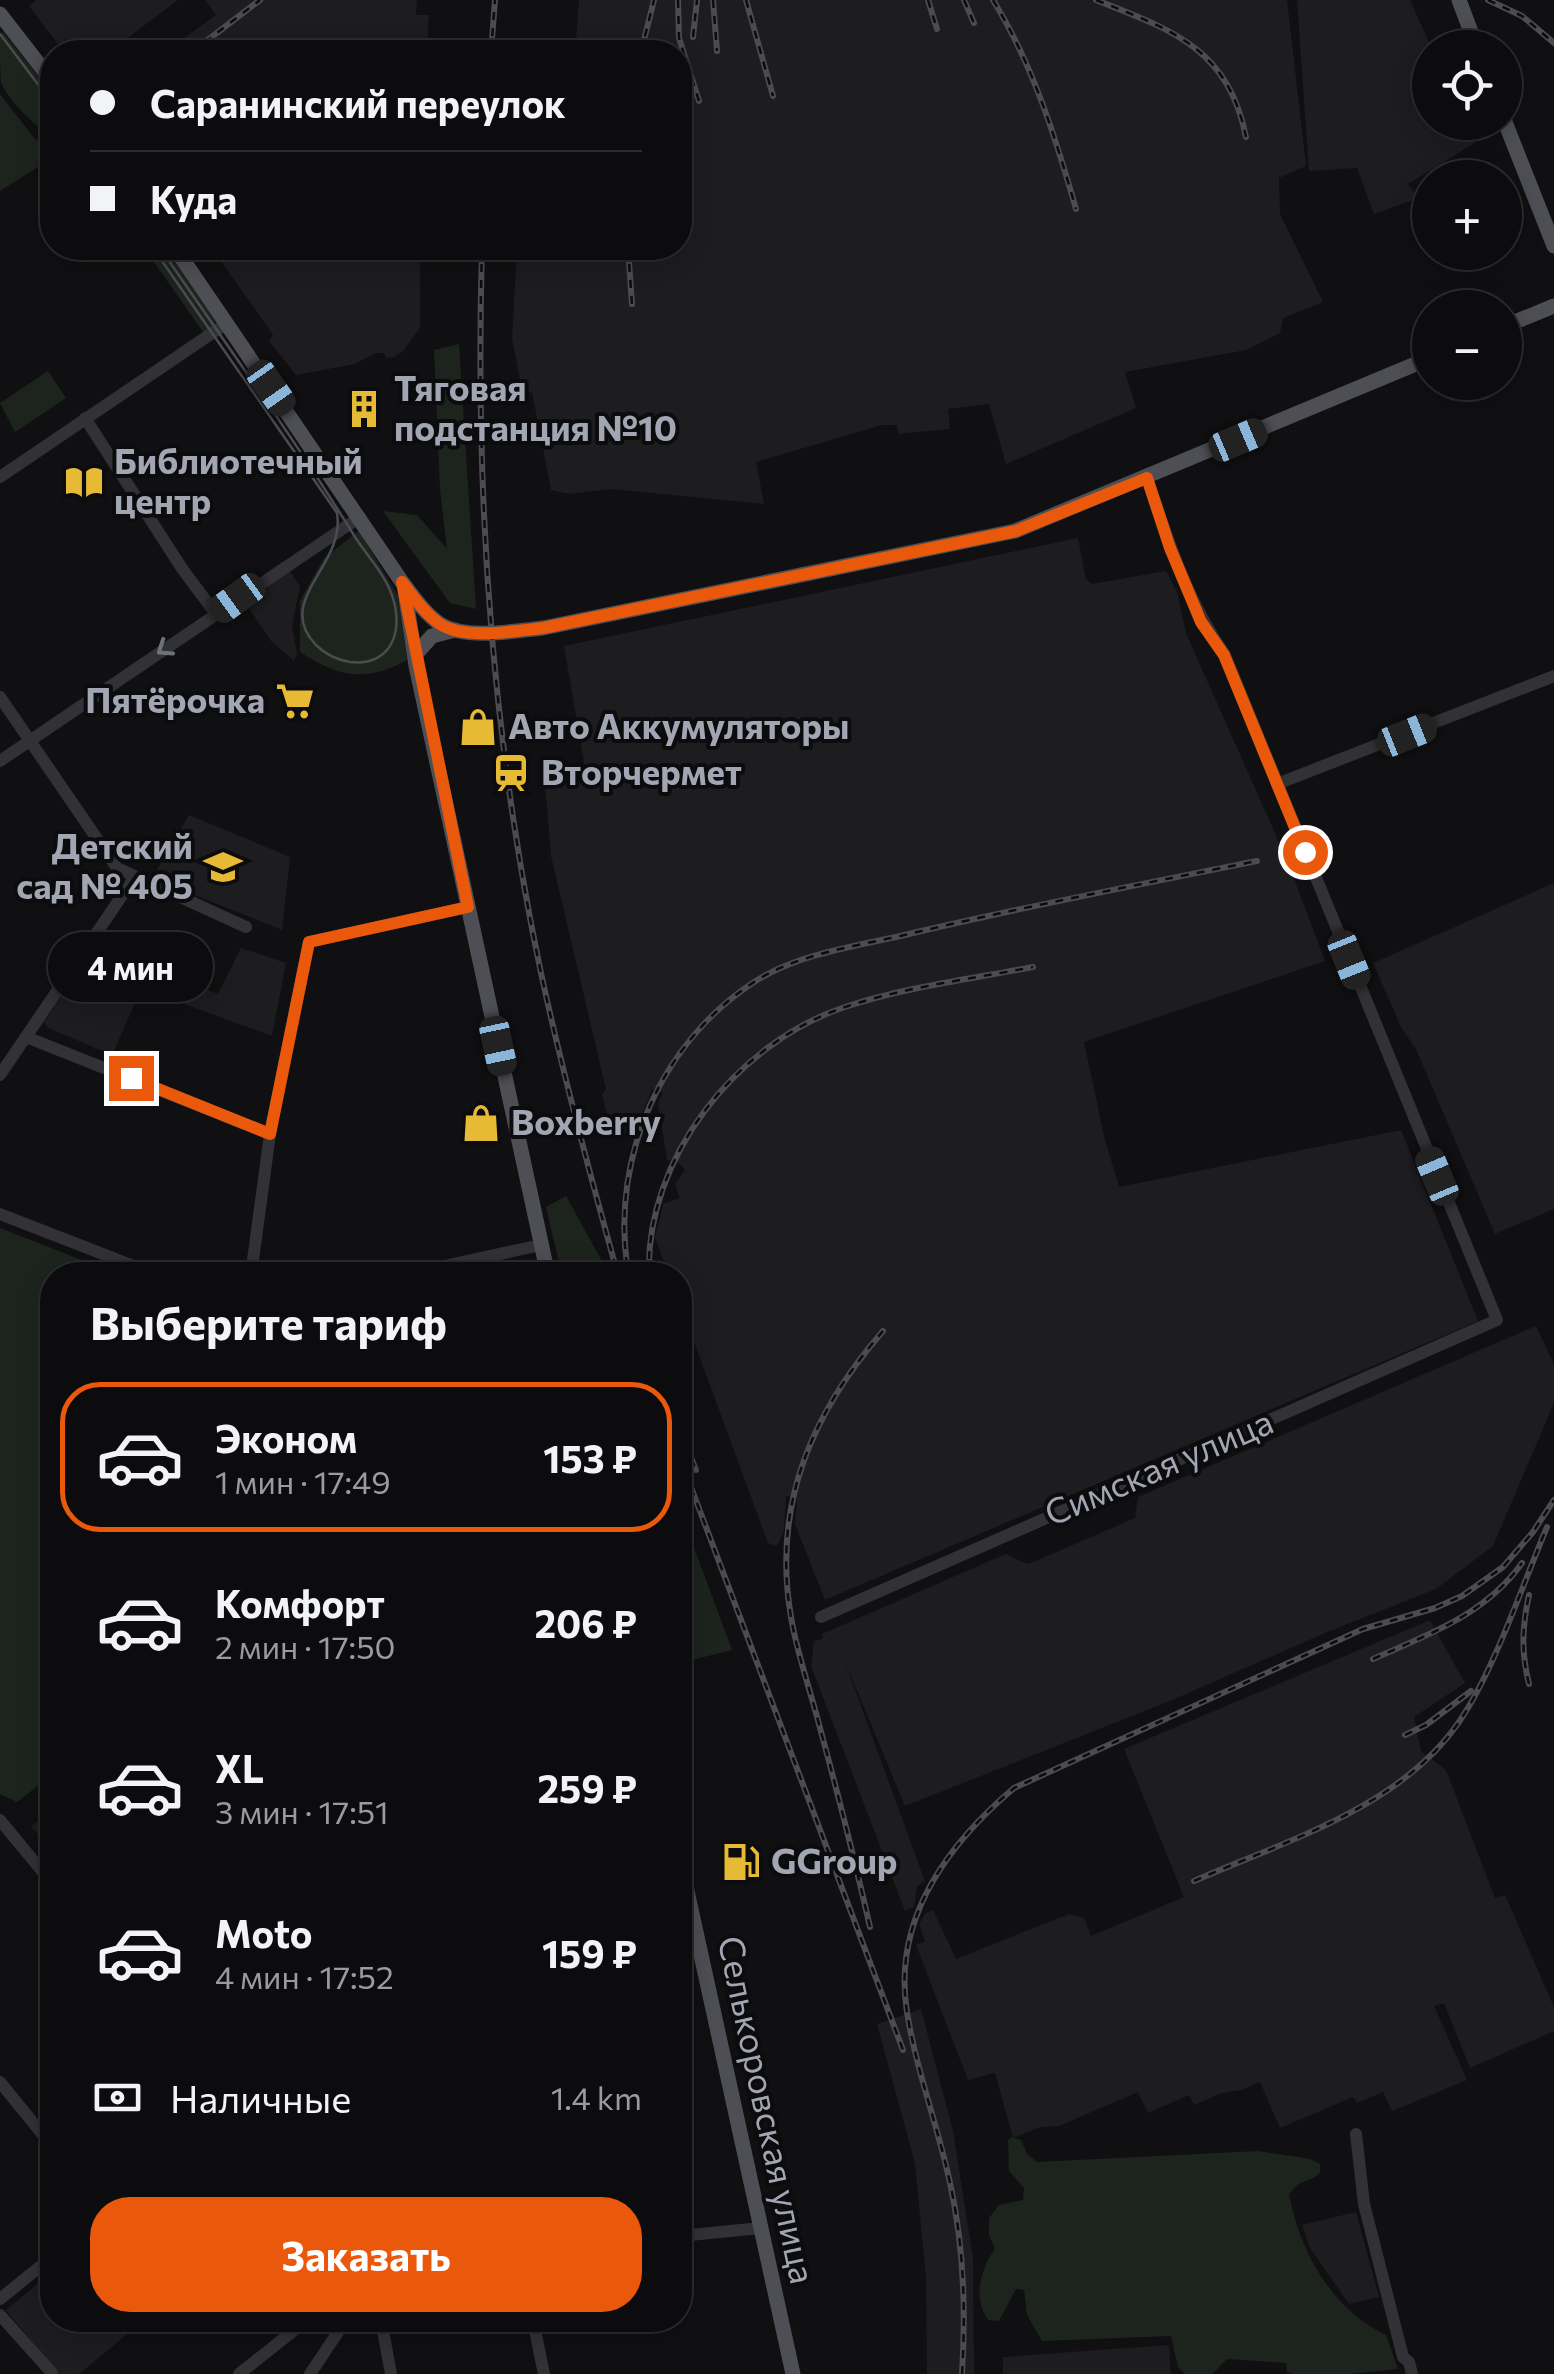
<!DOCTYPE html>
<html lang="ru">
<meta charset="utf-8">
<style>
:root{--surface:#0c0c0e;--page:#151517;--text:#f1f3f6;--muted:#9a9b9e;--line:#2c2c2e;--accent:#ea580c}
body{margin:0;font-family:Commissioner,sans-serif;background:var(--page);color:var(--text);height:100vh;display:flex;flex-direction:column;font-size:38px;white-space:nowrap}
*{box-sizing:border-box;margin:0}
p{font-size:32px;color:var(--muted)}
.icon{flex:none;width:55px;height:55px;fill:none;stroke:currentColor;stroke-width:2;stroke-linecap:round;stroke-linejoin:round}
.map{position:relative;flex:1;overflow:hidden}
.details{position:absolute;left:40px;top:1262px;width:652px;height:1070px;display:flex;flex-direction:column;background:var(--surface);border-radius:40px;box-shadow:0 5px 25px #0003,0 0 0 2px var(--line)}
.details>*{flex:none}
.top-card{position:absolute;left:40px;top:40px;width:652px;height:220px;border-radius:40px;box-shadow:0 5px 25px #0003,0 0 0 2px var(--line);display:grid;align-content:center;height:220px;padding:0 50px;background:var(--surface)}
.buttons{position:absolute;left:1412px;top:30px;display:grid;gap:20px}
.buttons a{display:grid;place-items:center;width:110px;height:110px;border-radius:50%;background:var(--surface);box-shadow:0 5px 25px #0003,0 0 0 2px var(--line);font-size:50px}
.end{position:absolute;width:45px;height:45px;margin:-22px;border:12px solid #ea580c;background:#fff;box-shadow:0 0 0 5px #fff}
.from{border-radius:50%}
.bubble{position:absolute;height:70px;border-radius:35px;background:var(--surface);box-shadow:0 5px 25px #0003,0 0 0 2px var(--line);font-size:32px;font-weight:700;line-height:70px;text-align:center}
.car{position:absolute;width:30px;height:60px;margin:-30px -15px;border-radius:12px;box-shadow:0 0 8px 2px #0007;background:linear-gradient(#222 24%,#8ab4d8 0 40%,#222 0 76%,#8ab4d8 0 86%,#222 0)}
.top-card b{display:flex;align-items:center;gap:35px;height:95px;font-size:38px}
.top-card b+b{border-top:2px solid var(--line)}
.top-card i{width:25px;height:25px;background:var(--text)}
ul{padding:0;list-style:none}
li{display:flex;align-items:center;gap:30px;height:150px;margin:0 20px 15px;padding:0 30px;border:5px solid transparent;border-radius:40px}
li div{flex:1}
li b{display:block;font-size:38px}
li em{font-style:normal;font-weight:700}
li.active{border-color:var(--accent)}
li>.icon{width:90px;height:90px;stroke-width:1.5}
h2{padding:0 50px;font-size:45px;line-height:120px}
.pay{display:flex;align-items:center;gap:25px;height:110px;padding:0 50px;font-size:38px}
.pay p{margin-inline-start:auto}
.button{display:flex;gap:20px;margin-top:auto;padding:20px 50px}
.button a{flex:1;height:115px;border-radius:40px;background:var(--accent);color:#fff;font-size:40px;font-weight:700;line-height:115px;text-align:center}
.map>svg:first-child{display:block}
.built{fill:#1d1c1f}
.green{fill:#1d241e}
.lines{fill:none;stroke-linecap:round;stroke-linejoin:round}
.minor{stroke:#323236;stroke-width:12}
.major{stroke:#4e4f55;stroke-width:15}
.tram{stroke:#4b4c51;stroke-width:2.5}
.rail-casing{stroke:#4b4c51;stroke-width:6}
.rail{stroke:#0c0b0d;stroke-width:2.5;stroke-dasharray:8;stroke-linecap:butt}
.oneway{stroke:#70727a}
.route{stroke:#ea580c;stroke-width:12}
.labels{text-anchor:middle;stroke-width:8;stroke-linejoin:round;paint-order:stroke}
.poi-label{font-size:35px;font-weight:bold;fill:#a2a6b2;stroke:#0c0b0d;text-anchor:start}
.street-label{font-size:35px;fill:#a2a6b2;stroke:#0c0b0d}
</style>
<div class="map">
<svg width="1554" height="2374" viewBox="0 0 1554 2374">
<rect width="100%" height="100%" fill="#101012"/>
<g class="built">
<path d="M36,0h142l-69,52h-45l-35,-46z"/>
<path d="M205,0h212l-1,15h13l-2,37h-262l51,-37z"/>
<path d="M579,0h708l19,166 -27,12 1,36 43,88 -40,16 -3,15 -34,17 -121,22 11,36 -130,56 -17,-60 -41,5 2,20 -52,5 -1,-9h-15l-126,37 8,42 -153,-15 -42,5 -18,-4 -19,-98 -10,-2 -10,-51 5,-91h163v-196h-105z"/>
<path d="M1297,0h113l21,47 -1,75 35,1 10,20 -67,41 11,14 -45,16 -17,-46 -48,3z"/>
<path d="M212,248h208v80l-18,24 -8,5 -8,1 -2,-5h-8l-21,11 -59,11 -27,-34 4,-6z"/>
<path d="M1078,538l8,41 6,5 74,-13 11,21 9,41 101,227 38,101 -241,81 21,98 14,47 282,-57 77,191 -653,279 -30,-76 2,-26 -11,-2 -2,35 -7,15 -9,-3 -88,-239v-29h-11l-14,-37 8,-34 17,-6 -5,-14 10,-14 -5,-6 -13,-4 -9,-57 5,-10 -11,-4 -16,41 -23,8 -11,-43 4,-6 -55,-233 -7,-84 41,-4 -21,-122z"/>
<path d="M289,570l11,16 -8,40 5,28 -3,7 -23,-20 -28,-41z"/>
<path d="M189,815l101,42 -8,73 -130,-52z"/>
<path d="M1554,883v326l-59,25 -79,-185 -14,-20 -29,-66z"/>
<path d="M96,946l25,17 -6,17 25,12 -28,63 -64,-27 -4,-6z"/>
<path d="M241,948l45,15 -14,73 -118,-43 6,-20 58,21z"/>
<path d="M1536,1326l18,38v39l-61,143 -57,43 -111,44 -155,68 -265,105 -60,-144 80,219 -8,5 -3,21 -9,4 -94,-245 3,-25 9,-2 -1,-5 179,-78 5,-2 21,10 11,-4 97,-42 3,-21z"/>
<path d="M1430,1620l35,63 -51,34 7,34 25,19 49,128 10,-3 49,112v24l-84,37 -26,-65 -10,3 33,74 -75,31 -9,-19 -26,11 -4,-6 -73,31 -20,-46 -18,8 -20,3 -28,12 -5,-10 -41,18 -10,-21 -79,34 -19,1 -27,11 -18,-65 -27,7 -52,-135 9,-4 -6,-17 7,-11 7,-3 23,49 113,-45 15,4 7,18 93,-39 -60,-148z"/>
<path d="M52,1810v42l-21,-26z"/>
<path d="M921,2009l32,122 20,127 1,116h-47l-1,-96 -11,-115 -38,-139z"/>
<path d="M1356,2212l23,85 -30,7 -39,-56 -8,-23z"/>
<path d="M52,2272v48h82l4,5 -59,49h-20l-53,-64z"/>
<path d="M1169,2345l2,29h-168v-17z"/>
</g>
<g class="green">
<path d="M3,32l49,62v42c-14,-6 -45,-38 -51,-53 -1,-12 -1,-35 -1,-49z"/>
<path d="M0,94l34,44 18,10v10l-52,33z"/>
<path d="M144,248h24l48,69 -1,8 -11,8z"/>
<path d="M459,344l17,265 -26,-6 -67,-92 34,4 30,34 -7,-60 -6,-139z"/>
<path d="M48,371l18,27 -51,34 -15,-29z"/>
<path d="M359,531l39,65 9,64c-42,23 -69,17 -107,-8v-51l24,-43z"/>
<path d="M566,1196l37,67 2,12h-43l-16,-68z"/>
<path d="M0,1228l120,47h-68v500l-35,27 -17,-8z"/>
<path d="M680,1498l13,47 39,105 -52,13z"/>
<path d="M1012,2137l9,3 6,14 10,8 221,-11 52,8 10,5v9c-10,10 -18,4 -31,21 11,59 43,115 97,141l12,34 -49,5h-56l-6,-2 -1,-9 -59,-4 -15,15h-27l-7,-7 -7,-31 -129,5 -15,-26 -3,-25 -8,-1 -17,32 -11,-1c-16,-24 -7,-50 7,-72l-6,-13v-17l10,-13 24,-5 1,-12 -15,-17 -1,-31z"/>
</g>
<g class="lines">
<g class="minor">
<path d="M85,418l98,152 33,44"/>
<path d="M0,477l227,-154"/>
<path d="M0,697l117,171 129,59"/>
<path d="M0,761l360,-244"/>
<path d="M1277,784l277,-108"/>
<path d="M26,1037l244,97"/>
<path d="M0,1075l134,-197"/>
<path d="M0,1214l157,61"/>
<path d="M251,1275l19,-141 39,-192 159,-35"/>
<path d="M403,1275l138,-30"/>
<path d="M821,1617l676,-297 -272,-665c-38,-54 -57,-115 -78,-177"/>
<path d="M0,1820l52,63"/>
<path d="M680,1943l18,-3"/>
<path d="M0,2082l52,64"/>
<path d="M1356,2134l8,70 39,153 6,5 3,12"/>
<path d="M680,2236l81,-8"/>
<path d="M0,2299l52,-42"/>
<path d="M0,2315l52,58"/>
<path d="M381,2320l10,54"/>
<path d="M533,2320l11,54"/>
<path d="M239,2374l68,-54"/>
<path d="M310,2374l36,-54"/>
</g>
<g class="major">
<path d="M1459,0l18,48"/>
<path d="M0,14l52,67"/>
<path d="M1505,122l49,124"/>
<path d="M175,248l227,334c11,14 23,32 38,42 25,16 75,7 103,4l472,-97 415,-173"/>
<path d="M1505,326l49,-20"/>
<path d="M405,591l11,75 132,609"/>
<path d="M415,655l17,-19 23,-6"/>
<path d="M680,1859l113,515"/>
</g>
<g class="tram">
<path d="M0,34l52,69"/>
<path d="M153,248l184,265c9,53 -64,87 -21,132 9,9 21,15 34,17 47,5 55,-40 39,-74 -8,-18 -23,-34 -34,-51 -61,-99 -129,-193 -195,-289"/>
</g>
<g class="rail-casing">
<g id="rail">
<path d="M678,0l1,38 20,63"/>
<path d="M713,0l4,51"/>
<path d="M746,0l27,96"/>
<path d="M928,0l9,29"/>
<path d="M964,0l10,23"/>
<path d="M993,0c40,65 62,136 83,209"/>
<path d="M1096,0c76,30 132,48 150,137"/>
<path d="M1488,0l34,16 32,27"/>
<path d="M693,37l4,-37"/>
<path d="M192,52l68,-52"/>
<path d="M491,52l4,-52"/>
<path d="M641,52l13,-52"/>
<path d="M482,248c-7,241 9,489 59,725 22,102 49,202 77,302"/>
<path d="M628,248l4,56"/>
<path d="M627,1265c-15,-109 34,-222 127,-283 47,-30 106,-36 159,-49 114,-27 229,-49 344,-72"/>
<path d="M649,1275c-4,-116 87,-232 196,-268 60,-20 126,-28 188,-40"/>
<path d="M680,1429l16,41"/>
<path d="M680,1458l223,592"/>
<path d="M1373,1659c56,-25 112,-44 149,-96"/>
<path d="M1529,1684c-8,-32 -7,-57 0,-89"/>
<path d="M1405,1735l21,-10 45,-34"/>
<path d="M1194,1881c91,-40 206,-73 265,-159 35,-51 63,-136 88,-195"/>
<path d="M870,1927c-15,-66 -32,-133 -50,-199 -9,-36 -23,-74 -29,-111 -19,-111 20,-203 92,-286"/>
<path d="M962,2374c4,-64 2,-128 -12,-191 -12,-57 -34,-113 -43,-171 -15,-93 41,-168 107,-224l349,-159 72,-21 27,-12 41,-29 30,-35 21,-32"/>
</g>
</g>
<use href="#rail" class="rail"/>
</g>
<defs><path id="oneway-chevron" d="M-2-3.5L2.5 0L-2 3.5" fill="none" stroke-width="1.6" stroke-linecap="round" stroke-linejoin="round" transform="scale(2.5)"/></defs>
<use class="oneway" href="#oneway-chevron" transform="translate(164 649) rotate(146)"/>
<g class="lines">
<path class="route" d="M131,1078l139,56 39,-192 159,-35 -66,-325c11,14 23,32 38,42 24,16 75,7 103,4l473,-97 131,-53 23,70 31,74 23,33 81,197"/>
</g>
<defs>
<g id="building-bare" transform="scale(3)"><path d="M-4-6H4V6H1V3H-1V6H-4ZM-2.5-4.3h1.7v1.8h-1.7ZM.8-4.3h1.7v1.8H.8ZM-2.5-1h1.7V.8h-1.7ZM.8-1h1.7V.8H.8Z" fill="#e6ba34" stroke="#0c0b0d" stroke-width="2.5" paint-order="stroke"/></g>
<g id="library-bare" transform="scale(3)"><path d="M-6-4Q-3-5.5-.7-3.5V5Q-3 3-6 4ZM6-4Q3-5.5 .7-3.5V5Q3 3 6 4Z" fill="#e6ba34" stroke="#0c0b0d" stroke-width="2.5" paint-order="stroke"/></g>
<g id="supermarket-bare" transform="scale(3)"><path d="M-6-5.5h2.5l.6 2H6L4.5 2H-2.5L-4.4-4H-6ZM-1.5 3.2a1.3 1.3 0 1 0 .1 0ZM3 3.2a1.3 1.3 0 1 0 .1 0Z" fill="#e6ba34" stroke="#0c0b0d" stroke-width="2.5" paint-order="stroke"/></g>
<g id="shop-bare" transform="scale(3)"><path d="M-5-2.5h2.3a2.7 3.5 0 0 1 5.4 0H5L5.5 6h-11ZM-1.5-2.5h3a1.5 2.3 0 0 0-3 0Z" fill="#e6ba34" stroke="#0c0b0d" stroke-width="2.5" paint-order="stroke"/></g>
<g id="station-bare" transform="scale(3)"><path d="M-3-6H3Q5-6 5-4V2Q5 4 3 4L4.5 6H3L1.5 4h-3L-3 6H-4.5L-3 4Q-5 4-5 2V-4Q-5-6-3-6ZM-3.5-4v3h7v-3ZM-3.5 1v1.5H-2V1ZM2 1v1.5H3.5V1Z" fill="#e6ba34" stroke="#0c0b0d" stroke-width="2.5" paint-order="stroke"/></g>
<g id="school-bare" transform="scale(3)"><path d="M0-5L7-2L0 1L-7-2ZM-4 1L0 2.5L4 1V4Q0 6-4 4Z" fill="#e6ba34" stroke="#0c0b0d" stroke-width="2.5" paint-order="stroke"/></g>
<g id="fuel-bare" transform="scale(3)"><path d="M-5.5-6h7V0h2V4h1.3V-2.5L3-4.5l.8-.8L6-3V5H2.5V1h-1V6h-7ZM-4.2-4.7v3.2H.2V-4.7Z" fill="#e6ba34" stroke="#0c0b0d" stroke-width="2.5" paint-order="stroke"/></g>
</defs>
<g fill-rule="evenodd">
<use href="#building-bare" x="364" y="409"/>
<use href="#library-bare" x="84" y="482"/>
<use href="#supermarket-bare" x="295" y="701"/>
<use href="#shop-bare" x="478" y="727"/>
<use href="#station-bare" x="511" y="773"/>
<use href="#school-bare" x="223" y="867"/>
<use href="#shop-bare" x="481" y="1123"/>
<use href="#fuel-bare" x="741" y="1862"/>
</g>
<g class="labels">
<g class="poi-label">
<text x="394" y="401">Тяговая<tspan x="394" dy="40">подстанция №10</tspan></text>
<text x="114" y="474">Библиотечный<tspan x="114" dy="40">центр</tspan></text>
<text x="265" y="713" text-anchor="end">Пятёрочка</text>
<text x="508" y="739">Авто Аккумуляторы</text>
<text x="541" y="785">Вторчермет</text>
<text x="193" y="859" text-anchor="end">Детский<tspan x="193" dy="40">сад № 405</tspan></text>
<text x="511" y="1135">Boxberry</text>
<text x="771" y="1874">GGroup</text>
</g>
<g class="street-label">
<text transform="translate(1159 1468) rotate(-23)" y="12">Симская улица</text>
<text transform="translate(766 2110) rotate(78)" y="12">Селькоровская улица</text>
</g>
</g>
</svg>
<div class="buttons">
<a><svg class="icon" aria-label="locate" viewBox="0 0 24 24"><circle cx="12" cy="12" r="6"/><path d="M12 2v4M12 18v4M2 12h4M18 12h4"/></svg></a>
<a>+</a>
<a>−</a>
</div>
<i class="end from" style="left:1305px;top:852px"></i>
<i class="end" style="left:131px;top:1078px"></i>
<div class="bubble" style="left:48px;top:932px;width:165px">4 мин</div>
<i class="car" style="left:271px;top:388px;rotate:145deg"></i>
<i class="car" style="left:1238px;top:440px;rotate:67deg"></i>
<i class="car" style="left:237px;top:598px;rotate:234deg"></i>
<i class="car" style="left:1407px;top:735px;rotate:68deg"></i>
<i class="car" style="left:1349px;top:960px;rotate:158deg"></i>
<i class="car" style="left:498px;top:1046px;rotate:168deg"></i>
<i class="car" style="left:1437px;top:1176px;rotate:337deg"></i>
<div class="top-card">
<b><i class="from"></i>Саранинский переулок</b>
<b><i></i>Куда</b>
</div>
<section class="details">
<h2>Выберите тариф</h2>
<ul>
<li class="active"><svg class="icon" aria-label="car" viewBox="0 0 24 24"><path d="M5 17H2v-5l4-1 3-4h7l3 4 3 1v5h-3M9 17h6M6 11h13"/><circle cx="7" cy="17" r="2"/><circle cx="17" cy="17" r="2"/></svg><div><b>Эконом</b><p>1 мин · 17:49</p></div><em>153 ₽</em></li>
<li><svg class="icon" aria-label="car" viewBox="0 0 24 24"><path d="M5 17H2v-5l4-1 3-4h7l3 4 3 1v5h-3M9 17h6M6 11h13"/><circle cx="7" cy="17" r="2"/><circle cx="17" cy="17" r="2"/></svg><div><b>Комфорт</b><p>2 мин · 17:50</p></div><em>206 ₽</em></li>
<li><svg class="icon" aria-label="car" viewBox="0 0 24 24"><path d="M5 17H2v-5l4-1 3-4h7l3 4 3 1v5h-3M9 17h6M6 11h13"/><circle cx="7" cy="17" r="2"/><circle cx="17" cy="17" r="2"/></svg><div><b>XL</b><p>3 мин · 17:51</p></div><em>259 ₽</em></li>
<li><svg class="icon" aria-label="car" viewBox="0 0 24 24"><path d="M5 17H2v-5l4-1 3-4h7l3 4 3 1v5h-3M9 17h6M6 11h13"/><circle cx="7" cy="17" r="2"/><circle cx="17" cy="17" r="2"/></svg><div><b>Moto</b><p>4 мин · 17:52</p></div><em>159 ₽</em></li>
</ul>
<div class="pay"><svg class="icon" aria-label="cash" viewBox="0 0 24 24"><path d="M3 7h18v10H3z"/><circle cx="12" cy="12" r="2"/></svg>Наличные<p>1.4 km</p></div>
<div class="button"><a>Заказать</a></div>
</section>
</div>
